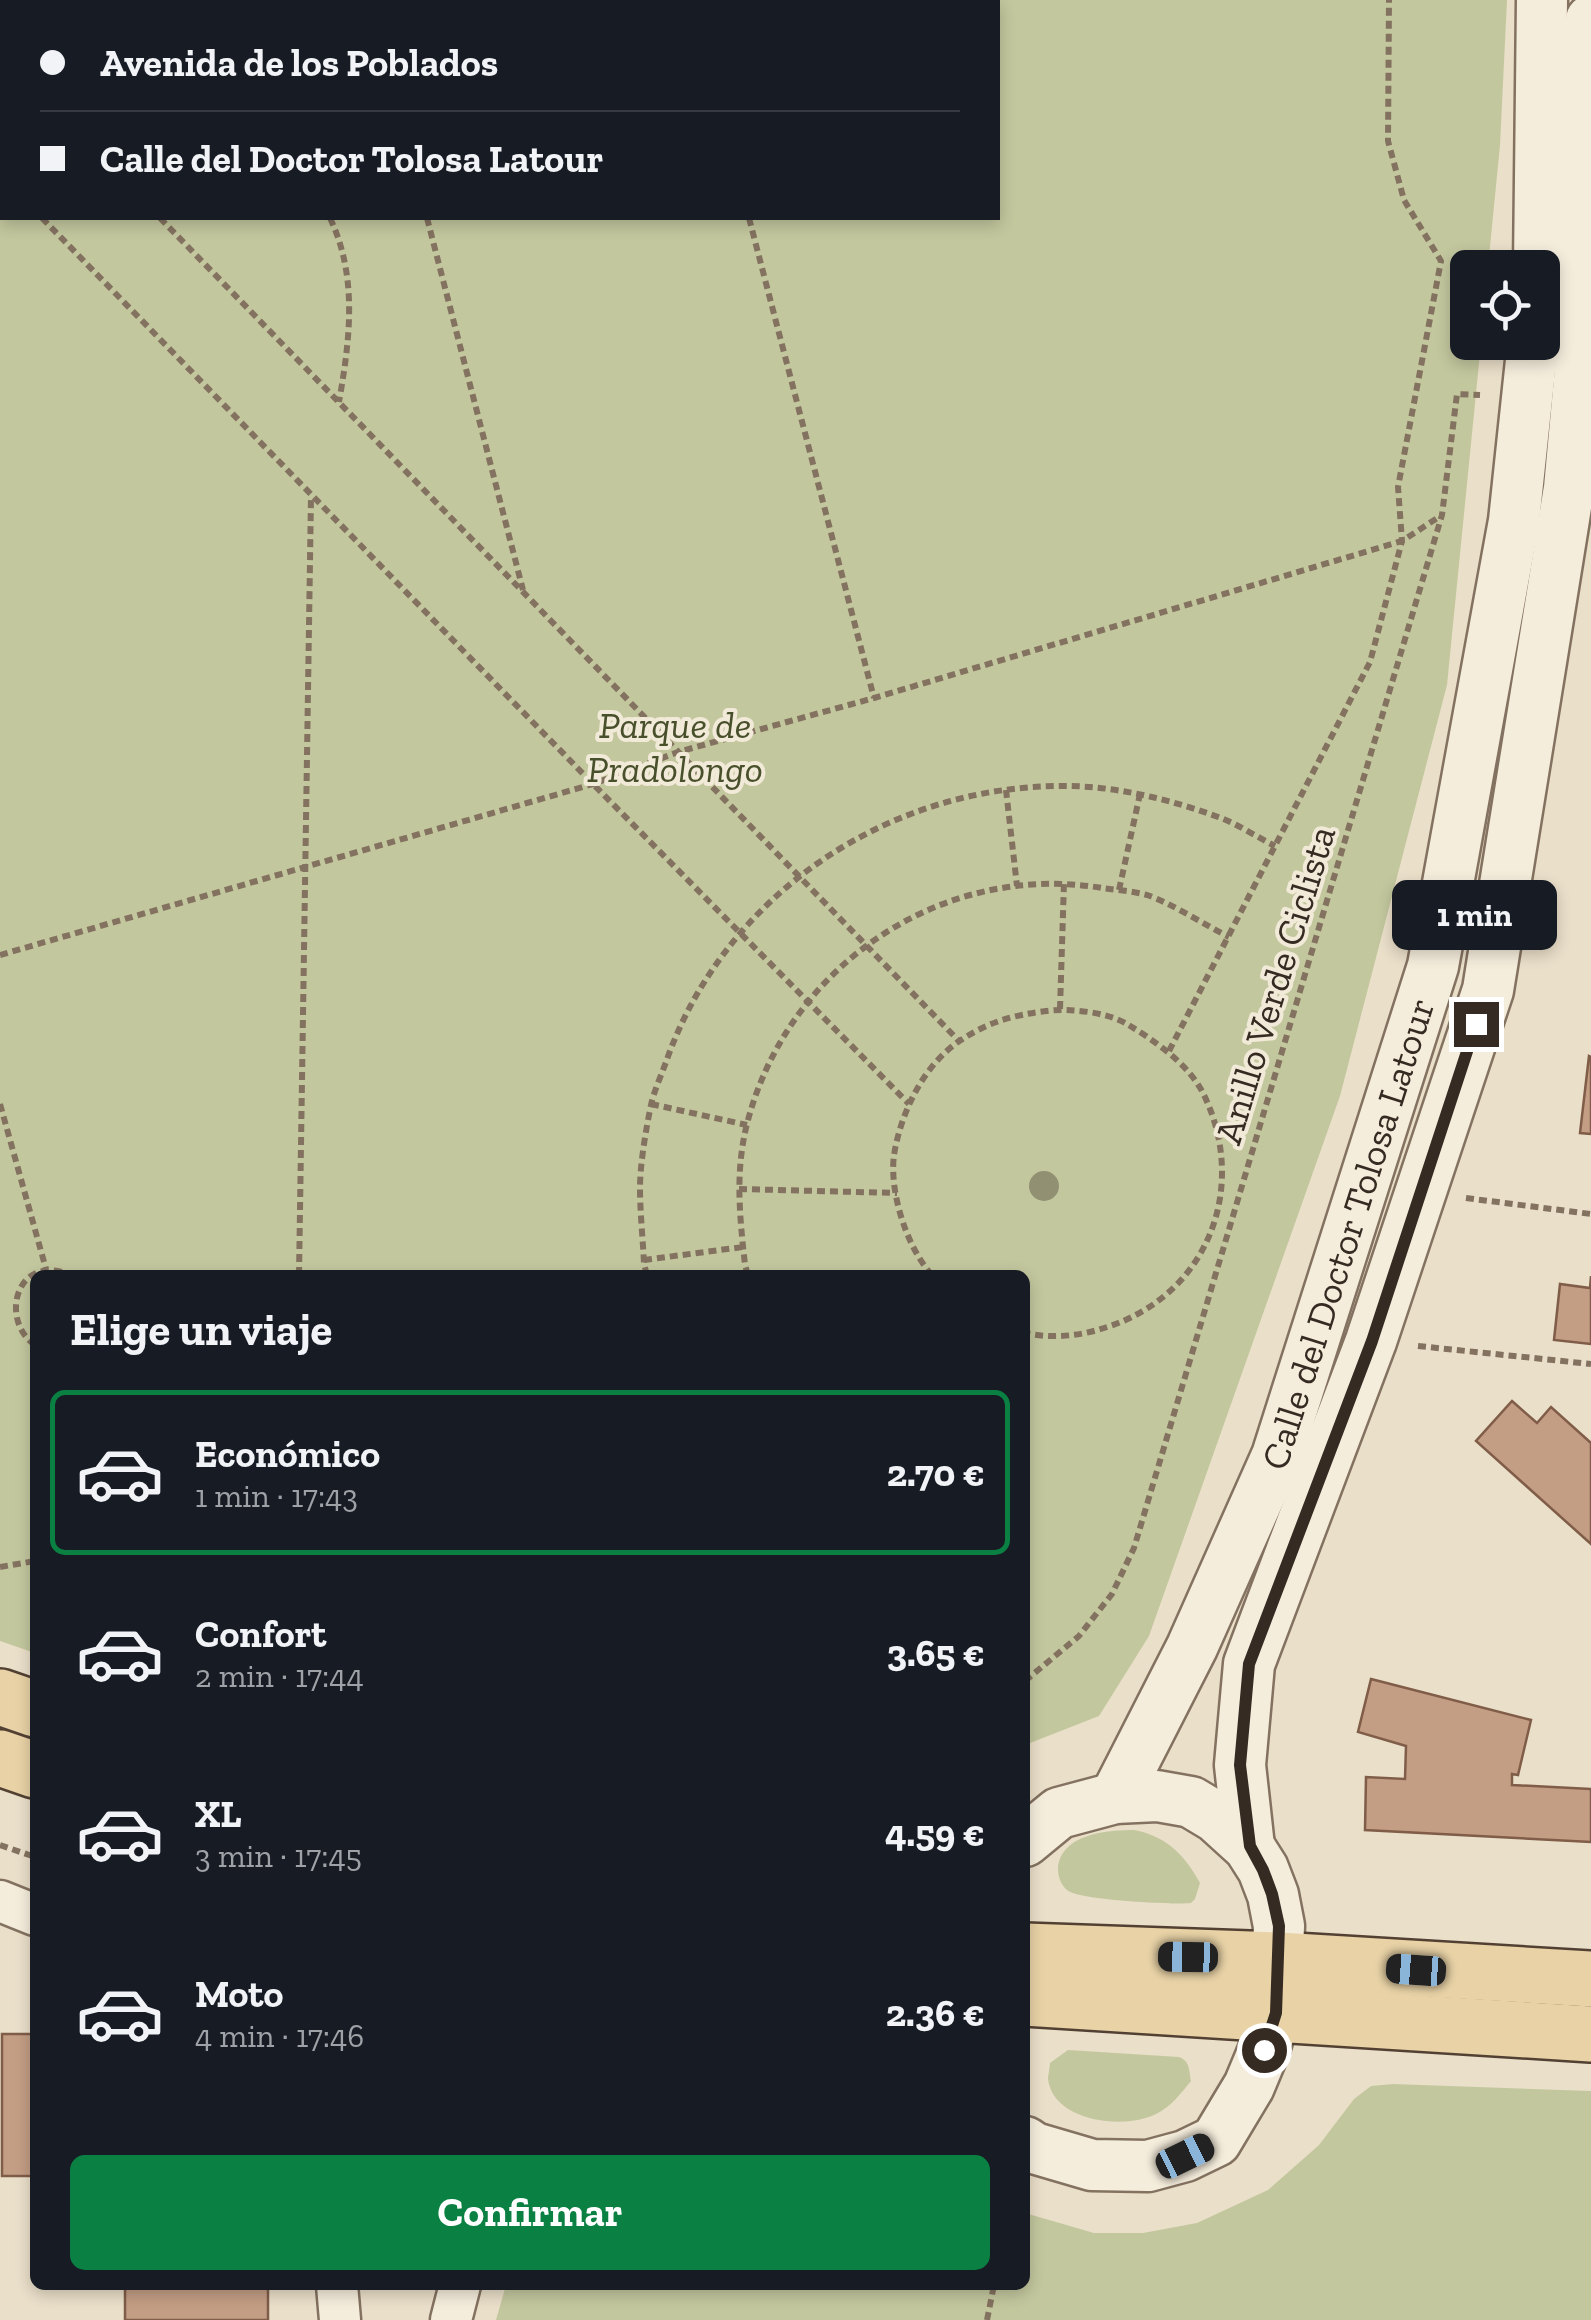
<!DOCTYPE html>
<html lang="es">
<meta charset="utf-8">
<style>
:root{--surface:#171b24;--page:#20242c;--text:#f1f3f6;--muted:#9ea1a6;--line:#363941;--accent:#0b8043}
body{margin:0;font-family:"Zilla Slab",serif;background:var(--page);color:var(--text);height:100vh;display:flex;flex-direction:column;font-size:38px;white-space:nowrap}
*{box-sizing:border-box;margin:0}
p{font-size:32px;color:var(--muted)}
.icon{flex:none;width:55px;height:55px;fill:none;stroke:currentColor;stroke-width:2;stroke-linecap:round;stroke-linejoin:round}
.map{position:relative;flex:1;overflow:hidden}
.side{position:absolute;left:30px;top:1270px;width:1000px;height:1020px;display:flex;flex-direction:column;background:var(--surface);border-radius:15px;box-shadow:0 5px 15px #0003}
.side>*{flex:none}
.hud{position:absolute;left:0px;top:0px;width:1000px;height:220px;box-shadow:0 5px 15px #0003;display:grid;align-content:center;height:220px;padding:0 40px;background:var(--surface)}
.controls{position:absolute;left:1450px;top:250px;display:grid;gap:20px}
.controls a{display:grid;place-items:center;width:110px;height:110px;border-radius:15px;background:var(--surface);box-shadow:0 5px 15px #0003;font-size:50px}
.end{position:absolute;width:45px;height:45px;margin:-22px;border:12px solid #362b22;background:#fff;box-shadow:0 0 0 5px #fff}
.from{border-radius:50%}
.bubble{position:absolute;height:70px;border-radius:15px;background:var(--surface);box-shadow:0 5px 15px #0003;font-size:32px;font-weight:700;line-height:70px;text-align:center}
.car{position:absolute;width:30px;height:60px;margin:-30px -15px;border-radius:12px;box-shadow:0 0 8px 2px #0007;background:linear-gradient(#222 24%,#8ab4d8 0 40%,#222 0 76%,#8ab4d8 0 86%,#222 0)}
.hud b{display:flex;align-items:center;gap:35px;height:95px;font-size:38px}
.hud b+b{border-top:2px solid var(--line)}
.hud i{width:25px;height:25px;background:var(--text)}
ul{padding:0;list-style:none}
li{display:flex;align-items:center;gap:30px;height:165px;margin:0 20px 15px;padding:0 20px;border:5px solid transparent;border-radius:15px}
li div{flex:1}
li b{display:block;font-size:38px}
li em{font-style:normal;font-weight:700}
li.active{border-color:var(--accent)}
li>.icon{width:90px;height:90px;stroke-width:1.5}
h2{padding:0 40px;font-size:45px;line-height:120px}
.cta{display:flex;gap:20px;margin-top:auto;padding:20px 40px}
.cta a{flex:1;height:115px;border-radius:15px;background:var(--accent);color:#fff;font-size:40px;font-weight:700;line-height:115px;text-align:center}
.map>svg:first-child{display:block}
.green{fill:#c3c79e;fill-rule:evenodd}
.building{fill:#c39d84;stroke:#805d48;stroke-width:2.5}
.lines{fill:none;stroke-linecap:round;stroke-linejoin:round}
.minor-casing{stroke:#847260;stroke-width:45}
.tertiary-casing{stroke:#847260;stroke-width:55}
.primary-casing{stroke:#524133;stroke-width:60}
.path{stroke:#847260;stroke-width:6;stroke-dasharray:8 5;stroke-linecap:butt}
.minor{stroke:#f5eddc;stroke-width:40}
.tertiary{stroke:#f5eddc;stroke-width:50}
.primary{stroke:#e8d2a6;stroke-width:55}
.tree{fill:#919072}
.route{stroke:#362b22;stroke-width:12}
.labels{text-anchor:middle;stroke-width:8;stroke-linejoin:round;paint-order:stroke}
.park-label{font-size:38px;font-style:italic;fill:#48502b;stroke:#f2ead8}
.street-label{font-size:38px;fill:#362b22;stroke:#f2ead8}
</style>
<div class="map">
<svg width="1591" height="2320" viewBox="0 0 1591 2320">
<rect width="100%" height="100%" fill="#eadfc9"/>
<g class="green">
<path d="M0,0h1507l-7,145 -12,122 -20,1v74l13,1 -34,342 -107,411 -191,540 -50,80 -74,29v-470h-990v378l-35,-12zM2,2h996v216h-996z"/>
<path d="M1134,1830c32,6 51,25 66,53l-5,16 -4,4c-17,2 -114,-3 -124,-13 -6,-5 -9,-13 -9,-21 2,-35 49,-39 76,-39z"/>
<path d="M1068,2050l111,7c11,4 10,13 12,24 -10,12 -20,26 -35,33 -31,16 -103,8 -108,-35 0,-3 2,-13 2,-16z"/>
<path d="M1393,2084l198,7v229h-1095l10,-35h519v-72l69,20h49l54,-10 71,-33 51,-45 35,-46 17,-13z"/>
</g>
<g class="building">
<path d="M1589,1056l2,1v77l-11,-1z"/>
<path d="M1591,1276v68l-37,-4 6,-56 30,4z"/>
<path d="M1512,1401l25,22 14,-16 40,36v101l-115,-103z"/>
<path d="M1371,1679l160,41 -13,55 -6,-1v11l79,4v53l-226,-12 1,-53 39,2 1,-33 -48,-14z"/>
<rect x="2" y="2034" width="33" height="142"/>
<rect x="125" y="2285" width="143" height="35"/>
</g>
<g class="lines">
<g class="minor-casing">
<g id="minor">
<path d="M0,1901l35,14"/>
<path d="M337,2285l3,35"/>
<path d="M451,2320l9,-35"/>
</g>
</g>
<g class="tertiary-casing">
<g id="tertiary">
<path d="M1539,268l3,-268"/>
<path id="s1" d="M1115,1798l77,-151 85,-191 156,-490 81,-445 19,-179"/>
<path d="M1025,1841l34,-28 56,-15 42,-2 34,6 25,15 33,30 14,22 10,26 6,31 -4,87 -11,37 -15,36 -33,55 -31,15 -37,10 -56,-1 -58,-17 -9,-6"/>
<path d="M1249,1847l-9,-82 9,-101 122,-323 117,-351 81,-502 11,-119 9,-217 2,-132"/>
</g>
</g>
<g class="primary-casing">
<g id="primary">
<path d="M0,1697l35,12"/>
<path d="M0,1758l35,12"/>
<path d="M1025,1951l253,9 313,19"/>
<path d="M1025,1998l566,36"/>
</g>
</g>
<g class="path">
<path d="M75,0v2"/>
<path d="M212,0l1,2"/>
<path d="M371,0v2"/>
<path d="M692,0l1,2"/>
<path d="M480,2l10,-2"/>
<path d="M0,49l2,3"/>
<path d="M0,135l2,-1"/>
<path d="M0,175l2,2"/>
<path d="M42,218l551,566 316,320"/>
<path d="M160,218l799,823"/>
<path d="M330,218c28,59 20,121 9,184"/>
<path d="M427,218l96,372"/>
<path d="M749,218l125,480"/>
<path d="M1006,790l11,96"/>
<path d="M1119,890l21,-96"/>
<path d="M0,955l593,-171 85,-32 196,-54 528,-157 40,-26"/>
<path d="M1060,1009l4,-127"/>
<path d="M1169,1051l201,-389 32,-121 -4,-54 43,-226 -37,-61 -16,-59 1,-141"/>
<path d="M0,1104l46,165"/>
<path d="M651,1104l96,21"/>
<path d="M739,1189l158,4"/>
<path d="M1466,1198l125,16"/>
<path d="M644,1260l99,-13"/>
<path d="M299,1275l12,-779"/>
<path d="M647,1275l-3,-11c-1,-25 -4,-50 -4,-76 0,-24 6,-59 11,-83 3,-14 10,-29 15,-43 58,-167 222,-277 399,-276 52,0 107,14 156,32 18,7 36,19 54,28"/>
<path d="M748,1275l-3,-10c-5,-46 -10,-90 1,-137 38,-159 193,-267 356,-240 14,2 31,3 45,7 24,8 58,30 82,42"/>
<path d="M932,1275c-25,-27 -43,-83 -38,-120 7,-43 30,-91 67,-115 27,-18 53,-25 85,-29 23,-3 61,1 81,13 28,17 62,40 77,71 45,94 3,200 -97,232 -26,9 -55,12 -82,6"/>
<path d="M35,1345c-35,-23 -21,-93 36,-70"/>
<path d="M1418,1346l173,18"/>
<path d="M0,1567l35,-6"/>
<path d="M1025,1681l54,-45 33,-42 22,-46 308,-1033 15,-121 23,1"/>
<path d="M0,1845l35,12"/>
<path d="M987,2320l7,-35"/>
</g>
<use href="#minor" class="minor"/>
<use href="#tertiary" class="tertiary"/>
<use href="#primary" class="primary"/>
</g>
<circle class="tree" cx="1044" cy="1186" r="15"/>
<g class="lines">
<path class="route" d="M1264,2050l12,-37 3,-87 -7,-32 -9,-24 -13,-24 -10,-81 9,-101 123,-323 104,-317"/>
</g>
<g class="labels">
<g class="park-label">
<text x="675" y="738">Parque de<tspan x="675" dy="44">Pradolongo</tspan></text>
</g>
<g class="street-label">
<text transform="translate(1275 985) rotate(-73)" y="13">Anillo Verde Ciclista</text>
<text dy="13" stroke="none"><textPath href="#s1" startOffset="612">Calle del Doctor Tolosa Latour</textPath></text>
</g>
</g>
</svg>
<div class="controls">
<a><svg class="icon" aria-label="locate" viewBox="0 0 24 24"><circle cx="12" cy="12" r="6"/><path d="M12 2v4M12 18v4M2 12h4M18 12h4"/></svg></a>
</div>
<i class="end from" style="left:1264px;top:2050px"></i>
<i class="end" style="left:1476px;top:1024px"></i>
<div class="bubble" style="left:1392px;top:880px;width:165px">1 min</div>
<i class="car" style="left:1188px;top:1957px;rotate:271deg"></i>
<i class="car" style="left:1416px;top:1970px;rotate:274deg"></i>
<i class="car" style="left:1185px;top:2156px;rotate:64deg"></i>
<div class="hud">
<b><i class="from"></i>Avenida de los Poblados</b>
<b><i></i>Calle del Doctor Tolosa Latour</b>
</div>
<section class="side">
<h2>Elige un viaje</h2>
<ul>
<li class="active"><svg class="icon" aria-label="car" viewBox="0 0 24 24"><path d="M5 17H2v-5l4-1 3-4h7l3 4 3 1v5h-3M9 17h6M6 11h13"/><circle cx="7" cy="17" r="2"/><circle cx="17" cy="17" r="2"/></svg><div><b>Económico</b><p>1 min · 17:43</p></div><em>2.70 €</em></li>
<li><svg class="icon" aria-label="car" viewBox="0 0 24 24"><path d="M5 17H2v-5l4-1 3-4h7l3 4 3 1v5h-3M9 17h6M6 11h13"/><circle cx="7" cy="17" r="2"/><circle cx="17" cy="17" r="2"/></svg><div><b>Confort</b><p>2 min · 17:44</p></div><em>3.65 €</em></li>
<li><svg class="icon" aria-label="car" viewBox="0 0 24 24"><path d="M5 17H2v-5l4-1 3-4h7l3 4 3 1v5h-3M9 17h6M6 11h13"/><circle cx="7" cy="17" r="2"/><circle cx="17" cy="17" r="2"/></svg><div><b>XL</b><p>3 min · 17:45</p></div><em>4.59 €</em></li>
<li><svg class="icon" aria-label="car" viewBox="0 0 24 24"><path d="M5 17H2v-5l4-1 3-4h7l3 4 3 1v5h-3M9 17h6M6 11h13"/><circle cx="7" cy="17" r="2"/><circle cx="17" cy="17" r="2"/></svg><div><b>Moto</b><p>4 min · 17:46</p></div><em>2.36 €</em></li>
</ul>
<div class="cta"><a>Confirmar</a></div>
</section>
</div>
